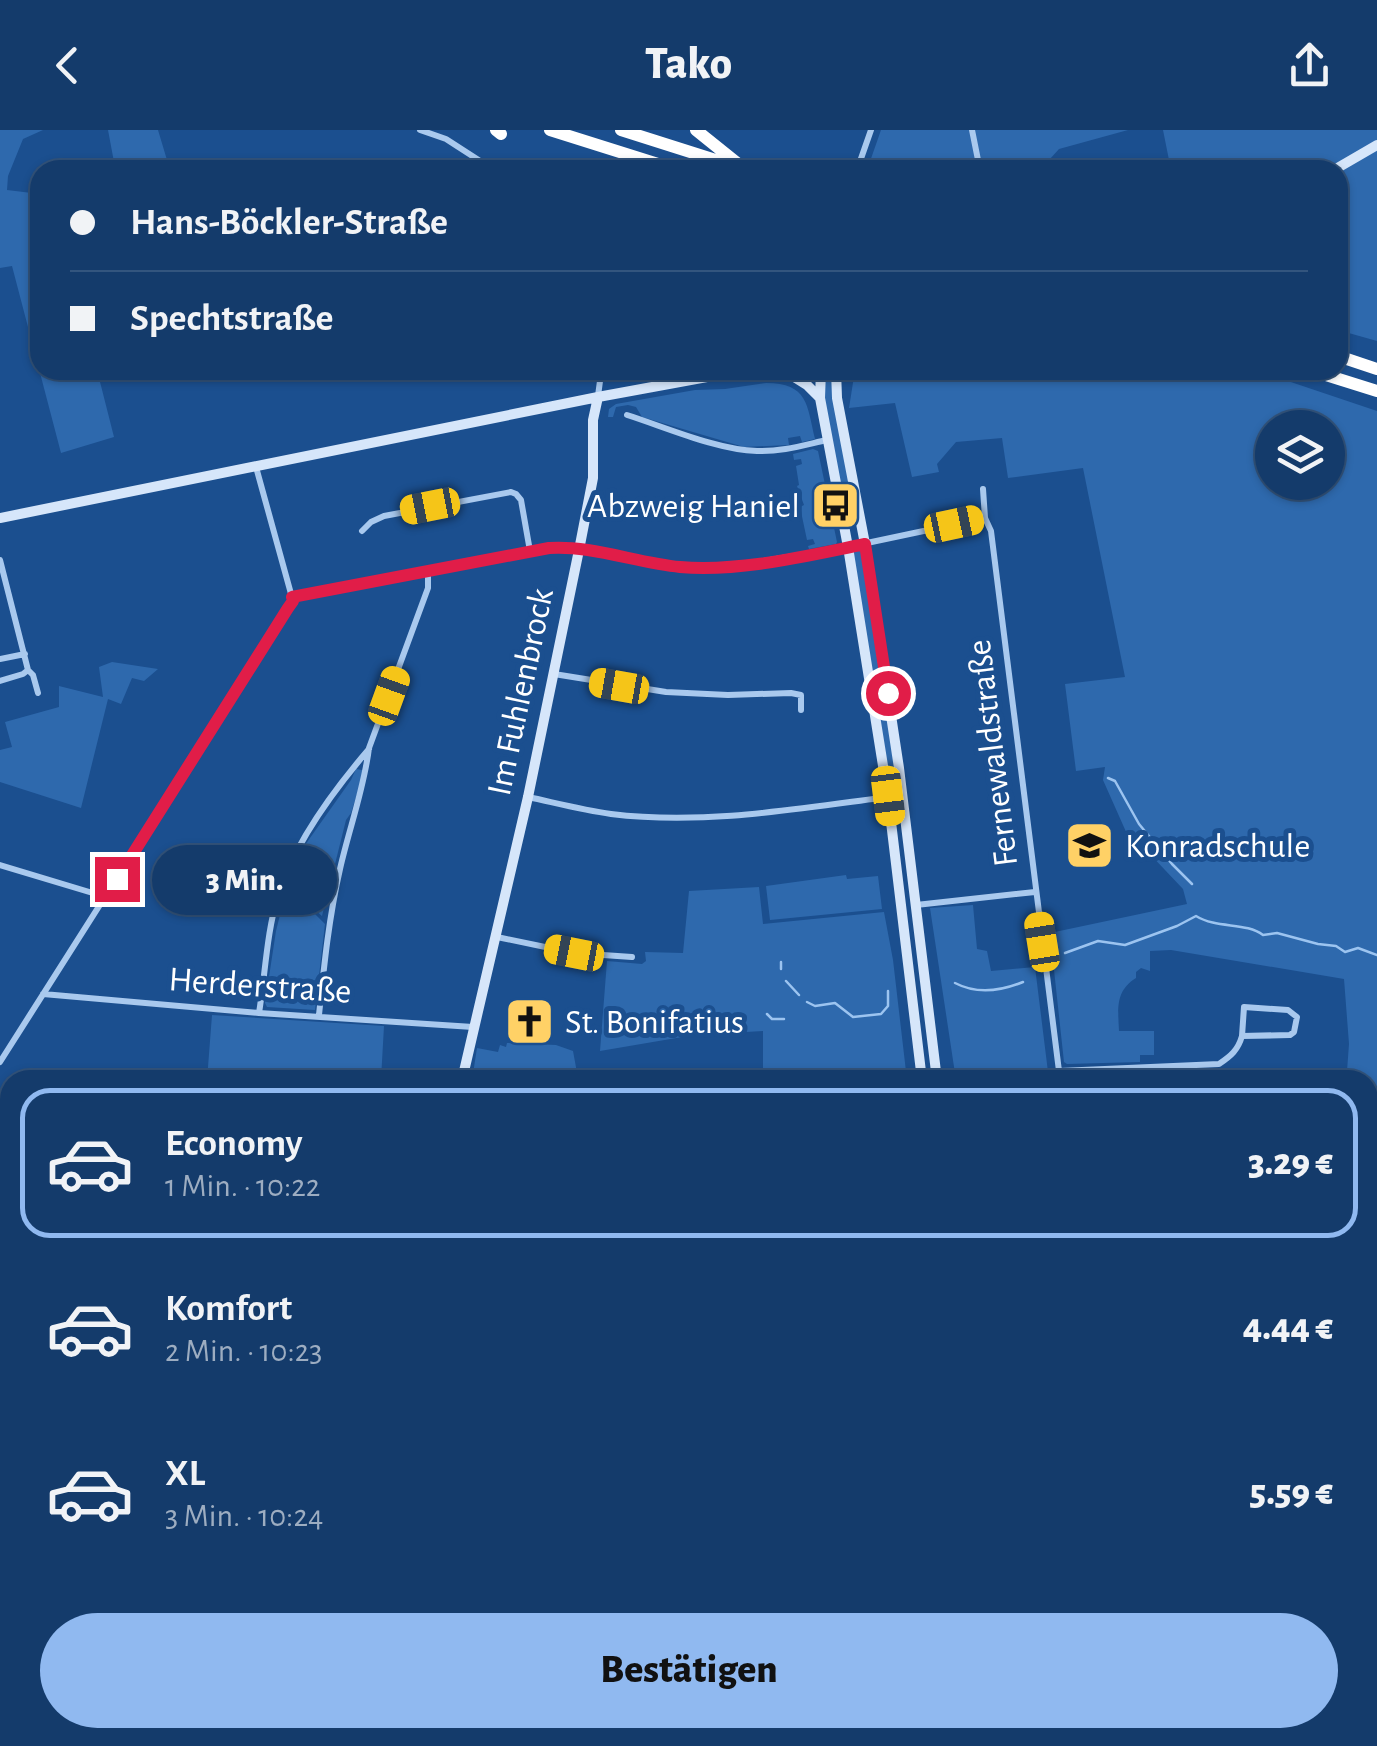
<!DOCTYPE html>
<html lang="de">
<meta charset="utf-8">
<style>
:root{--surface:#143b6b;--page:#214673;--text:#f1f3f6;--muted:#9dadc1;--line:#33557e;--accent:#90b9f0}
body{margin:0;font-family:"Alegreya Sans",sans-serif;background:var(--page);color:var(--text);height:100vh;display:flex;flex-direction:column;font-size:38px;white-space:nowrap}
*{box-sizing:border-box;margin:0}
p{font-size:32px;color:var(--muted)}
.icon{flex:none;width:55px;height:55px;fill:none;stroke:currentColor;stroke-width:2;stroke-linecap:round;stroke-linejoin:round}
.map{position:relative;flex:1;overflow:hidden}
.side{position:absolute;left:0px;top:940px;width:1378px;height:678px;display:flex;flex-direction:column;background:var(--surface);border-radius:30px 30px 0 0;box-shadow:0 2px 8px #0004,0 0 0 2px var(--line)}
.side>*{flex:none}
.banner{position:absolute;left:30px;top:30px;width:1318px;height:220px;border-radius:30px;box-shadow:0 2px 8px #0004,0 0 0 2px var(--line);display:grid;align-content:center;height:220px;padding:0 40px;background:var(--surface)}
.buttons{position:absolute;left:1255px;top:280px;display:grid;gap:20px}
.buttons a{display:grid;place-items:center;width:90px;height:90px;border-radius:50%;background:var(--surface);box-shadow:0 2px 8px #0004,0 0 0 2px var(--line);font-size:50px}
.end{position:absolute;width:45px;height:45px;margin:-22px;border:12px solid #e11d48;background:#fff;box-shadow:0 0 0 5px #fff}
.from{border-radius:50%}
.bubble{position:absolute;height:70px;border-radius:35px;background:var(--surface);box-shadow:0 2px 8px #0004,0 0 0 2px var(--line);font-size:32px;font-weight:800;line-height:70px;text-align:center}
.car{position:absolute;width:30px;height:60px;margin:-30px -15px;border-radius:12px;box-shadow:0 0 8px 2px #0007;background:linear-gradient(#f5c518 24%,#345 0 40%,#f5c518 0 76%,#345 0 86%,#f5c518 0)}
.banner b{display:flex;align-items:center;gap:35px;height:95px;font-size:38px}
.banner b+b{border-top:2px solid var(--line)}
.banner i{width:25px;height:25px;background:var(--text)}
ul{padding:18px 0 0;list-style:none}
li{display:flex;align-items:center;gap:30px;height:150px;margin:0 20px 15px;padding:0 20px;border:5px solid transparent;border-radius:30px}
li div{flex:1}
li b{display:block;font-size:38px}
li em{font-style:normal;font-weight:800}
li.current{border-color:var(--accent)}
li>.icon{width:90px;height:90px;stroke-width:1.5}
.cta{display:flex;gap:20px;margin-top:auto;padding:20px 40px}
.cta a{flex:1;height:115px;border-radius:60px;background:var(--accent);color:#111;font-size:40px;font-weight:800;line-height:115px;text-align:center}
header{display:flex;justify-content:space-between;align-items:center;height:130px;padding:0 40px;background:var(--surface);font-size:45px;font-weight:800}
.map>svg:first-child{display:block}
.green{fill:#2e69ad;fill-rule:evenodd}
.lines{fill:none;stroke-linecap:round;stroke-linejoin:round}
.stream{stroke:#9cc4f0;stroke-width:2.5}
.street{stroke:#a9c9ee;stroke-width:6}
.secondary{stroke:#d6e6fa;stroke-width:10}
.highway{stroke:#fff;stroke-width:12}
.route{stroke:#e11d48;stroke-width:12}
.labels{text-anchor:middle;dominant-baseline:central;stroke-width:10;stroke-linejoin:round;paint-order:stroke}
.poi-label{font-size:35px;fill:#fff;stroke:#1b4f8f;text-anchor:start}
.street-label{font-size:35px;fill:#fff;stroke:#1b4f8f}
</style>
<header><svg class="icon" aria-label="back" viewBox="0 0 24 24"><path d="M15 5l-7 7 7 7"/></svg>Tako<svg class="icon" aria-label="share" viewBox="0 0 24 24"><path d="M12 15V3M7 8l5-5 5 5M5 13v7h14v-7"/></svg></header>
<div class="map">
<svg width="1377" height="1616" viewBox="0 0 1377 1616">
<rect width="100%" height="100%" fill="#1b4f8f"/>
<path class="green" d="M0 0H43L23 9 8 46 7 60 40 64V240H97L114 307 61 323 12 136 0 138Z
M108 0H158L170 40H72L73 38 114 32Z
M881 0H1128L1059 19 1040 40H867Z
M1163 0H1377V211L1338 200V40H1171Z
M855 240H1255L1377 281V1063H1368V950H1356L1354 941H1347L1349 914 1344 849 1171 820 1150 821V841L1141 838 1136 842V848C1115 861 1118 879 1119 901H1154V925H1140V932L1067 934 1064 932 1050 803 1187 774 1183 759 1147 721 1127 704 1103 650 1105 637 1076 641 1065 554 1125 547 1083 338 1008 348 1002 308 956 312 937 334 939 342 912 347 895 273 849 278ZM1272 298H1328V352H1272Z
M825 247H831L859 395 848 397C840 357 820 287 825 247Z
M766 253C808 253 807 275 815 309L802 312 800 306 788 308 789 315 744 317 642 287 636 277 628 275 616 277 613 287H608L609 279 616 274 695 260 725 259Z
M813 319 818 321 837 412 836 414 809 419 808 416 815 414 813 409 807 410 800 377 804 375 797 356 799 355 796 336 802 334 801 329 794 330 793 324Z
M857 420 861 421 899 654 888 655 853 423Z
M112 532 158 539 144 551 132 548 121 574 108 569 81 678 0 652V620L12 617 5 592 59 577V556L103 567 99 537Z
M356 639 362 640 363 645 351 683 346 690 322 786 316 781 313 782 325 794 315 880 267 877 265 873 276 801 293 732 351 650Z
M846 745 847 749 878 746 882 779 770 790 766 756Z
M759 757 763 794 884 782 893 830 907 950H763V901L694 905 600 921 607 831 642 834 646 831 645 822 683 823 689 761Z
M973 775 977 819 987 821 991 841 1035 837 1049 950H956L930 778Z
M212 885 384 896 381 949 207 950Z
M507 913 556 915 573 921 578 948 560 950H472L477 918 498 922 500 915 506 917Z
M1319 941 1333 950H1129V944Z"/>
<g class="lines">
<path class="stream" d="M1108 648 1115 651 1139 694 1172 734 1192 754
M1065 823 1098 811 1125 815 1177 796 1196 786C1217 799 1246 792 1263 805L1277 803 1318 814 1336 816 1345 822 1358 818 1377 825
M781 832V839
M786 851 799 865
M955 853C976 864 1001 861 1023 852
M807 872 815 876 835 873 853 887 881 884 888 876V861
M767 884 772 889H784"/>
<path class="street" d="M420 0 446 9 494 40
M972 0 980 40
M857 40 871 0
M598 240 600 251 598 266
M627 285C665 297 717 320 757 321 781 322 804 315 827 310
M983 359 985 388 991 401 1059 941V950
M362 401 371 392 384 386 511 362 516 364 521 370 530 421
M0 430 28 540 23 544 0 551
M292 467 549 418H566L656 434 695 438 728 437 848 417 985 388
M0 529 25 524
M28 540 33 545 38 563
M554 544 666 562 728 565 791 563 801 565V580
M528 667C556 673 583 680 611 684 708 696 807 677 903 665
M0 735 106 767
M916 775 1035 762
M497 807 574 823 632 827
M43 864 259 883 473 897
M259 883C265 846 267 800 278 766 294 713 333 661 369 619
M319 885C324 836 329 787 340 739 349 699 364 659 369 618L428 458V441
M0 932 293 471 256 337
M1059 941 1219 934C1231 926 1238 920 1242 906L1290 905 1294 902 1297 887 1288 880 1244 877 1242 906
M0 1204 10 1205
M1368 1224 1377 1223
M0 1322H10
M1368 1334 1377 1329
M0 1440 10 1438
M0 1485 10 1499
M1368 1576 1377 1574
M165 1608 166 1616
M1139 1608 1140 1616
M1245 1616 1250 1613 1258 1616"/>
<path class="secondary" d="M1334 40 1377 15
M783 240 807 255 820 268
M821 240 820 268 848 417 888 667 922 950
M836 240 837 268 865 414 899 638 937 950
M0 388 598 267 745 240
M462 950 528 667 579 420 593 348V290L598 267
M1368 1455 1377 1453
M330 1616 332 1608
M534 1616 576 1608
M993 1616V1608
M1011 1616 1012 1608"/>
<path class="highway" d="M496 0 501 4
M550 0 677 40
M621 0 747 40
M696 0 737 33
M1338 226 1377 239
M1310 240 1377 261"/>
</g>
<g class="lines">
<path class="route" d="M117 749 288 478 293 471 292 467 549 418C591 415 637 433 680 437 741 442 805 426 865 414L888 563"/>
</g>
<defs>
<symbol id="bus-square" viewBox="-11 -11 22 22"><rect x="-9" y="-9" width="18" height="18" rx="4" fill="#ffd166" stroke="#1b4f8f"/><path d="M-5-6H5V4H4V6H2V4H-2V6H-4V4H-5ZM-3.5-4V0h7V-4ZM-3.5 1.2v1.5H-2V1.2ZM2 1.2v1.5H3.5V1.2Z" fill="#111"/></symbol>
<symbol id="school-square" viewBox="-11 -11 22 22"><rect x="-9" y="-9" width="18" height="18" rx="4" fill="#ffd166" stroke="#1b4f8f"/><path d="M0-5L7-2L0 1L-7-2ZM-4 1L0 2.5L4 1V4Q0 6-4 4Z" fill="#111"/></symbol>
<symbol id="church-square" viewBox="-11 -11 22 22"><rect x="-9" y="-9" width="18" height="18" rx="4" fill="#ffd166" stroke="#1b4f8f"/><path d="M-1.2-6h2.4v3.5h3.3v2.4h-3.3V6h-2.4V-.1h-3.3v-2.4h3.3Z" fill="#111"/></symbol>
</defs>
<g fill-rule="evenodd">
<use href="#bus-square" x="808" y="348" width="55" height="55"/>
<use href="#school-square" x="1062" y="688" width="55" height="55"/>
<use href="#church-square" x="502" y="864" width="55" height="55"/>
</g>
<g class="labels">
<g class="poi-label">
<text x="800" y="376" text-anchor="end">Abzweig Haniel</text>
<text x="1125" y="716">Konradschule</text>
<text x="565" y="892">St. Bonifatius</text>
</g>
<g class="street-label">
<text transform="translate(521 562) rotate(-78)">Im Fuhlenbrock</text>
<text transform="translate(993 623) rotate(-97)">Fernewaldstraße</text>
<text transform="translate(260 856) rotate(4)">Herderstraße</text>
</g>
</g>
</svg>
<div class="buttons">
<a><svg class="icon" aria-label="layers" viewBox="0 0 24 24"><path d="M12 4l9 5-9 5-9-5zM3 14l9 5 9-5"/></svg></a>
</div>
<i class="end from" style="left:888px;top:563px"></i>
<i class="end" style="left:117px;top:749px"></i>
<div class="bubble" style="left:152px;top:715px;width:185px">3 Min.</div>
<i class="car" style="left:430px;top:376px;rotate:259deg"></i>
<i class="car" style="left:954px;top:394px;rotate:78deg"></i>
<i class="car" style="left:619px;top:556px;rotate:280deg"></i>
<i class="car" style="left:389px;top:566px;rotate:20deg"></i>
<i class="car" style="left:888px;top:666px;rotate:173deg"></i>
<i class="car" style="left:1042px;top:812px;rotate:351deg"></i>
<i class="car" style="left:574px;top:823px;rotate:281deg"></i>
<div class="banner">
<b><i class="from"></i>Hans-Böckler-Straße</b>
<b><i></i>Spechtstraße</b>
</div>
<section class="side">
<ul>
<li class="current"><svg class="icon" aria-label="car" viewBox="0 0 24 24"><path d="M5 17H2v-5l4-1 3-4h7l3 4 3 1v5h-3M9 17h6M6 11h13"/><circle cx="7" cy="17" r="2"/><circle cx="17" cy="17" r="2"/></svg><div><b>Economy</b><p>1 Min. · 10:22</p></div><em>3.29 €</em></li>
<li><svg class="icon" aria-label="car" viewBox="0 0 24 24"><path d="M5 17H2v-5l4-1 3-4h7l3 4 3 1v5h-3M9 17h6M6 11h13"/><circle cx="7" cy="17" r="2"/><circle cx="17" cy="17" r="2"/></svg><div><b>Komfort</b><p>2 Min. · 10:23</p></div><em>4.44 €</em></li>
<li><svg class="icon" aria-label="car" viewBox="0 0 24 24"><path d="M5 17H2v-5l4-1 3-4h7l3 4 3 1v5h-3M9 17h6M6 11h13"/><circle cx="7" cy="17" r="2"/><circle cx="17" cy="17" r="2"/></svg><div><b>XL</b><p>3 Min. · 10:24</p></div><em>5.59 €</em></li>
</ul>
<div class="cta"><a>Bestätigen</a></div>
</section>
</div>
